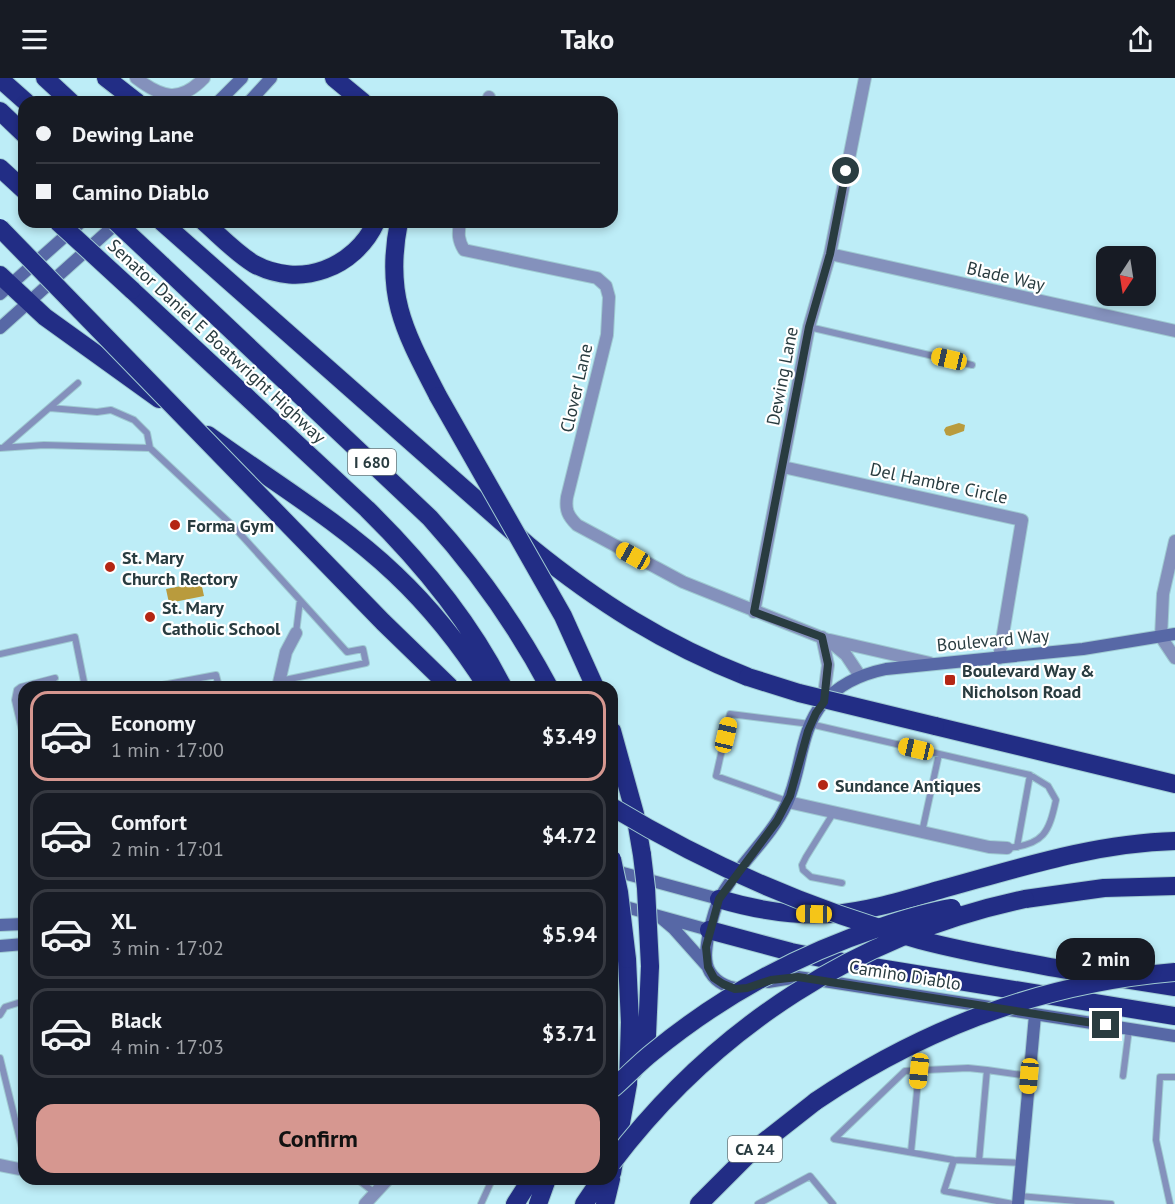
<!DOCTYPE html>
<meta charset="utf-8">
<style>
:root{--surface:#171b24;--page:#20242c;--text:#f1f3f6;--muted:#9ea1a6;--line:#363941;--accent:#d69790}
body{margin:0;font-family:"PT Sans",sans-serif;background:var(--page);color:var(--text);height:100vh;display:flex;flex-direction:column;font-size:22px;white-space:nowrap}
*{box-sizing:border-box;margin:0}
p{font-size:20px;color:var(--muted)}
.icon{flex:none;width:33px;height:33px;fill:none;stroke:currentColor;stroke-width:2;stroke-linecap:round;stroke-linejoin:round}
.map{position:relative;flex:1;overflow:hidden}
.sheet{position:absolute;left:18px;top:603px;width:600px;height:504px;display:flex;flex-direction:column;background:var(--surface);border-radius:18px;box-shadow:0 3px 9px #0003}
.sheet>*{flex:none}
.top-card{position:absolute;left:18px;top:18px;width:600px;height:132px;border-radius:18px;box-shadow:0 3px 9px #0003;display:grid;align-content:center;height:132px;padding:0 18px;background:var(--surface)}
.needle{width:39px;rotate:192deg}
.fabs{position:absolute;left:1096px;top:168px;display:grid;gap:12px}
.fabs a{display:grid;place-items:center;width:60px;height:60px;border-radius:12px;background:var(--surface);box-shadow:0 3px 9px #0003;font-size:30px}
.end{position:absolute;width:27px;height:27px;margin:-14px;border:8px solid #293c40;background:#fff;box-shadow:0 0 0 3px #fff}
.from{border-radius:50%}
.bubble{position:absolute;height:42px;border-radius:18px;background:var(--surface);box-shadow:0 3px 9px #0003;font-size:20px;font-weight:700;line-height:42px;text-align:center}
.car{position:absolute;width:18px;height:36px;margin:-18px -9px;border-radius:8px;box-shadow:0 0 4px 2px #0007;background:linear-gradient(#f5c518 24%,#345 0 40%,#f5c518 0 76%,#345 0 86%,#f5c518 0)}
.top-card b{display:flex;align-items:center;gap:21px;height:57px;font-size:22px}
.top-card b+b{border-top:2px solid var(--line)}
.top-card i{width:15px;height:15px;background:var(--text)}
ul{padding:10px 0 0;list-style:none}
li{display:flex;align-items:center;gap:18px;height:90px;margin:0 12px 9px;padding:0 6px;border:3px solid var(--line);border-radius:18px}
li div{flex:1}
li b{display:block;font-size:22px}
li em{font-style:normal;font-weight:700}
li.selected{border-color:var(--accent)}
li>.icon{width:54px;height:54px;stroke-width:1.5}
.cta{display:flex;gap:12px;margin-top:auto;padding:12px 18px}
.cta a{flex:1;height:69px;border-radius:18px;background:var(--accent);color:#111;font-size:24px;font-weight:700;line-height:69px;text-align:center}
header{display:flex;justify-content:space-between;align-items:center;height:78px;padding:0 18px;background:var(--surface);font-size:27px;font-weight:700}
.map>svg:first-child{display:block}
.water{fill:#b99b3d}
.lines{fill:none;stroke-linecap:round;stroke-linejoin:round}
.lane-casing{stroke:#9fcad2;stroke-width:8}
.street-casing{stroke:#9fcad2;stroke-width:14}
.secondary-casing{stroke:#9fcad2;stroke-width:14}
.highway-casing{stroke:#9fcad2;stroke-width:20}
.lane{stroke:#8491bc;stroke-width:6}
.street{stroke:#8491bc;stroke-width:12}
.secondary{stroke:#5768a6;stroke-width:12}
.highway{stroke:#222d85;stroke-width:18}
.highway-bridge-casing{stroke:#9fcad2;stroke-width:20;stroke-linecap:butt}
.highway-bridge{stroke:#222d85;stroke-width:18}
.route{stroke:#293c40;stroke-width:8}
.poi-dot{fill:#b42614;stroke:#fff;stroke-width:2}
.labels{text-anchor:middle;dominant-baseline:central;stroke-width:4.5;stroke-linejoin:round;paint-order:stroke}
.shield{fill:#fff;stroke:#697679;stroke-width:1.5}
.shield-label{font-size:16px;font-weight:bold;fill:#293c40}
.street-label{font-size:18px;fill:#293c40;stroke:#fff}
.poi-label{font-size:18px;font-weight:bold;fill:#293c40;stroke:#fff;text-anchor:start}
</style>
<header><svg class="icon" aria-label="menu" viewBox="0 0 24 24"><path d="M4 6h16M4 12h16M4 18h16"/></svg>Tako<svg class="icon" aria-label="share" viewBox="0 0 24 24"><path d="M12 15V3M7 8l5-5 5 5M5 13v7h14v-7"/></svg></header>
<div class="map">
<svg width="1175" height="1126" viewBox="0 0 1175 1126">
<rect width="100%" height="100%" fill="#bdedf7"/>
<path class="water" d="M959 345 965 347 964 353 950 358 946 357 944 352 946 349Z
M201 504 204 518 169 525 166 511Z"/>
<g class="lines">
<defs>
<path id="lane" d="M809 249 972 287
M4 369 78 305
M0 370 44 367 150 370 147 355 134 342 111 332 97 334 50 330
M150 370 233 448 300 522
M0 576 75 559 85 609
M280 603 366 585 363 571 347 574 300 522 296 555
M152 609 216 597 219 609
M24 661 15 622 17 612 21 609 55 600
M787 723 716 698 730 636 810 646 1030 697 1048 708 1056 722C1049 754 1044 767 1007 770
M834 734 806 779 802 787 803 792 811 799 842 805
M922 754 939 676
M1017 769 1030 697
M23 866 22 879 24 895
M0 937 5 929 24 923
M0 980 24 1078
M987 992 968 990 905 993 834 1061 954 1082 1022 1085
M1123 998 1129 951
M911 1074 919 993
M954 1082 944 1113 1013 1126
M979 1083 987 992 1029 998
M357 1101 375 1115
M1019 1118 1111 1126
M481 1126 491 1104 490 1101
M758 1126 810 1098 833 1126
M1170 1126 1156 1062 1160 999H1175"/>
<path id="street" d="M136 0C162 20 180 25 204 0
M488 24 489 19
M460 144C458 156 458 162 464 172L597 200 606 208 609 219 607 257 567 419C565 432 568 438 577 447L683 504 828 562 846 577 860 598
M830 176 1175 253
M783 389 1022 442 999 580
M1175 463 1163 516 1161 559 1175 580
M754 534 809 249 830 176 865 0
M822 559 828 587 823 624
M830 562 930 585
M278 609 286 574 296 555
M788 724 989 769 1007 770
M0 1087 24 1092
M365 1126 388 1101"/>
<path id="secondary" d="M218 24 242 0
M249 24 271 0
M0 216 81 144
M0 250 118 144
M612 792 719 821
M615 826 709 852
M661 840 674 851 707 888
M0 847 24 846
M0 868 24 866
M768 904 798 899 1175 958
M746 911C731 911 718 907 710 894 704 884 706 871 708 859 711 846 714 831 720 820 738 786 770 761 786 727 802 694 799 653 823 625 839 606 862 596 886 591L1083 571 1175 556
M1018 1126 1035 937"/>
<path id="highway" d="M45 0 71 24
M106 0 137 24
M334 0 363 24
M0 1 26 24
M0 33 24 56
M0 90 24 112
M162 144 529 468C599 525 664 566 748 599
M204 144C220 158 236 175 254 186 300 211 355 190 376 144
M399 144C384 218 405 254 438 318
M162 187 430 440C477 492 516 547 549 609
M0 197 45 239 159 321
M132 212 367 431C421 484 469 542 503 609
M208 357C270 402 339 443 395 496 430 529 461 568 487 609
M935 648 1175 706
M612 653 635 736 642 777
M719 821C756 832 793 838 832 836 869 833 904 822 939 812 1016 791 1094 765 1175 763
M1025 821 1104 810 1175 808
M709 852 791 874 836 883 1175 938
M1067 892 1175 909
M633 993 647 957 650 888
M612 1095 628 1006 630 944 627 881
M515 1126 531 1101
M538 1126 547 1101
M584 1126 601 1101
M605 1126 611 1101
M699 1126 751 1074 816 1023"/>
</defs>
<use href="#lane" class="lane-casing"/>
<use href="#street" class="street-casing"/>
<use href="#secondary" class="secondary-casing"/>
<use href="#highway" class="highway-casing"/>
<use href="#lane" class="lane"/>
<use href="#street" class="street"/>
<use href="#secondary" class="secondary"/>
<use href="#highway" class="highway"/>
<defs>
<path id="highway-bridge" d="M58 144 132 212
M116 144 162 187
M0 150 383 544 450 609
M438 318 563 538 595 609
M748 599 799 615 935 648
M612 729C708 787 811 832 920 862 969 875 1018 883 1067 892
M642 777 646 810 650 888
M612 781 619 814 627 881
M612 1011C626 999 639 985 653 974 720 919 799 876 881 849 905 841 928 834 952 830
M816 1023C924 950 1045 905 1175 894
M612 1085C715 949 859 856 1025 821"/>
</defs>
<use href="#highway-bridge" class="highway-bridge-casing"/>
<use href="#highway-bridge" class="highway-bridge"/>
</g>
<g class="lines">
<path class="route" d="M846 93 830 176 809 249 754 534 822 559 828 586 824 624 816 635 808 653 790 718 777 743 719 821 706 869 708 889 714 900 723 906 735 911 747 910 771 902 798 899 1106 947"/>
</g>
<g class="poi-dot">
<circle cx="175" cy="447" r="6"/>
<circle cx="110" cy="489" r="6"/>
<circle cx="150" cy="539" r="6"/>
<rect x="944" y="596" width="12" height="12" rx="3"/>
<circle cx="823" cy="707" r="6"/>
</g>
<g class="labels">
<g class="shield">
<rect x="348" y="371" width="48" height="26" rx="4.5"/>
<rect x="728" y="1058" width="54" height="26" rx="4.5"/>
</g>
<g class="shield-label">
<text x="372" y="384">I 680</text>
<text x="755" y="1071">CA 24</text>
</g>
<g class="street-label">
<text transform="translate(1006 198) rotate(13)">Blade Way</text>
<text transform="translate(217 263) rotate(43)">Senator Daniel E Boatwright Highway</text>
<text transform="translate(782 298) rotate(-79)">Dewing Lane</text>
<text transform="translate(576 310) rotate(-77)">Clover Lane</text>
<text transform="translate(939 405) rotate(12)">Del Hambre Circle</text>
<text transform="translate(993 562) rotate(-5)">Boulevard Way</text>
<text transform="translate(905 897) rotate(9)">Camino Diablo</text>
</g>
<g class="poi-label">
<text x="187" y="447">Forma Gym</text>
<text x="122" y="479">St. Mary<tspan x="122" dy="21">Church Rectory</tspan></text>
<text x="162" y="529">St. Mary<tspan x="162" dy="21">Catholic School</tspan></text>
<text x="962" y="592">Boulevard Way &amp;<tspan x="962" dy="21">Nicholson Road</tspan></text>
<text x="835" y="707">Sundance Antiques</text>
</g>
</g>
</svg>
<div class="fabs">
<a><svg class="needle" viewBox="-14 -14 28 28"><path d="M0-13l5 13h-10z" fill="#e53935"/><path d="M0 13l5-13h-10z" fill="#9ea1a6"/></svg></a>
</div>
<i class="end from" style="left:846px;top:93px"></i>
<i class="end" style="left:1106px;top:947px"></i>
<div class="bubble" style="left:1056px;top:860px;width:99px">2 min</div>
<i class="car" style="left:949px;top:281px;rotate:283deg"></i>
<i class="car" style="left:633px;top:478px;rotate:299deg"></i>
<i class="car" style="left:726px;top:657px;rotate:13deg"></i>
<i class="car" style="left:916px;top:671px;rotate:283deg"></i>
<i class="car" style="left:814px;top:836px;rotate:271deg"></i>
<i class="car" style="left:919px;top:993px;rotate:186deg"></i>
<i class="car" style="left:1029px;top:998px;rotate:185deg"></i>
<div class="top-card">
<b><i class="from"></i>Dewing Lane</b>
<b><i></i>Camino Diablo</b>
</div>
<section class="sheet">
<ul>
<li class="selected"><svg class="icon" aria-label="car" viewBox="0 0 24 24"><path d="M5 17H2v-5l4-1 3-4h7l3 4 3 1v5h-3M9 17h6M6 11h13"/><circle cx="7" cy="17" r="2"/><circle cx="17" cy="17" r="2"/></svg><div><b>Economy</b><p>1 min · 17:00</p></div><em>$3.49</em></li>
<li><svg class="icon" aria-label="car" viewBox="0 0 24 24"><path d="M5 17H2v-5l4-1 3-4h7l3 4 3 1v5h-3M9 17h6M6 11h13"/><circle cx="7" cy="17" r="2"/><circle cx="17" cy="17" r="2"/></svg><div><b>Comfort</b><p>2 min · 17:01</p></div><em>$4.72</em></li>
<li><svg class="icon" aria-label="car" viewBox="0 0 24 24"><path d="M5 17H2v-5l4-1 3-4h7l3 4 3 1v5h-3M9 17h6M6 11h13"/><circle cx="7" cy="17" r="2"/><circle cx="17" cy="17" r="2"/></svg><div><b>XL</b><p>3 min · 17:02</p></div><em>$5.94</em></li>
<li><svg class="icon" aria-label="car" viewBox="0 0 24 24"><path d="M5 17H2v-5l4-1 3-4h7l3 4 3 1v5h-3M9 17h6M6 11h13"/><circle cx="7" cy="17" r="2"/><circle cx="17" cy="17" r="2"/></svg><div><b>Black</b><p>4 min · 17:03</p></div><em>$3.71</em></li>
</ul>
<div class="cta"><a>Confirm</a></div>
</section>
</div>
